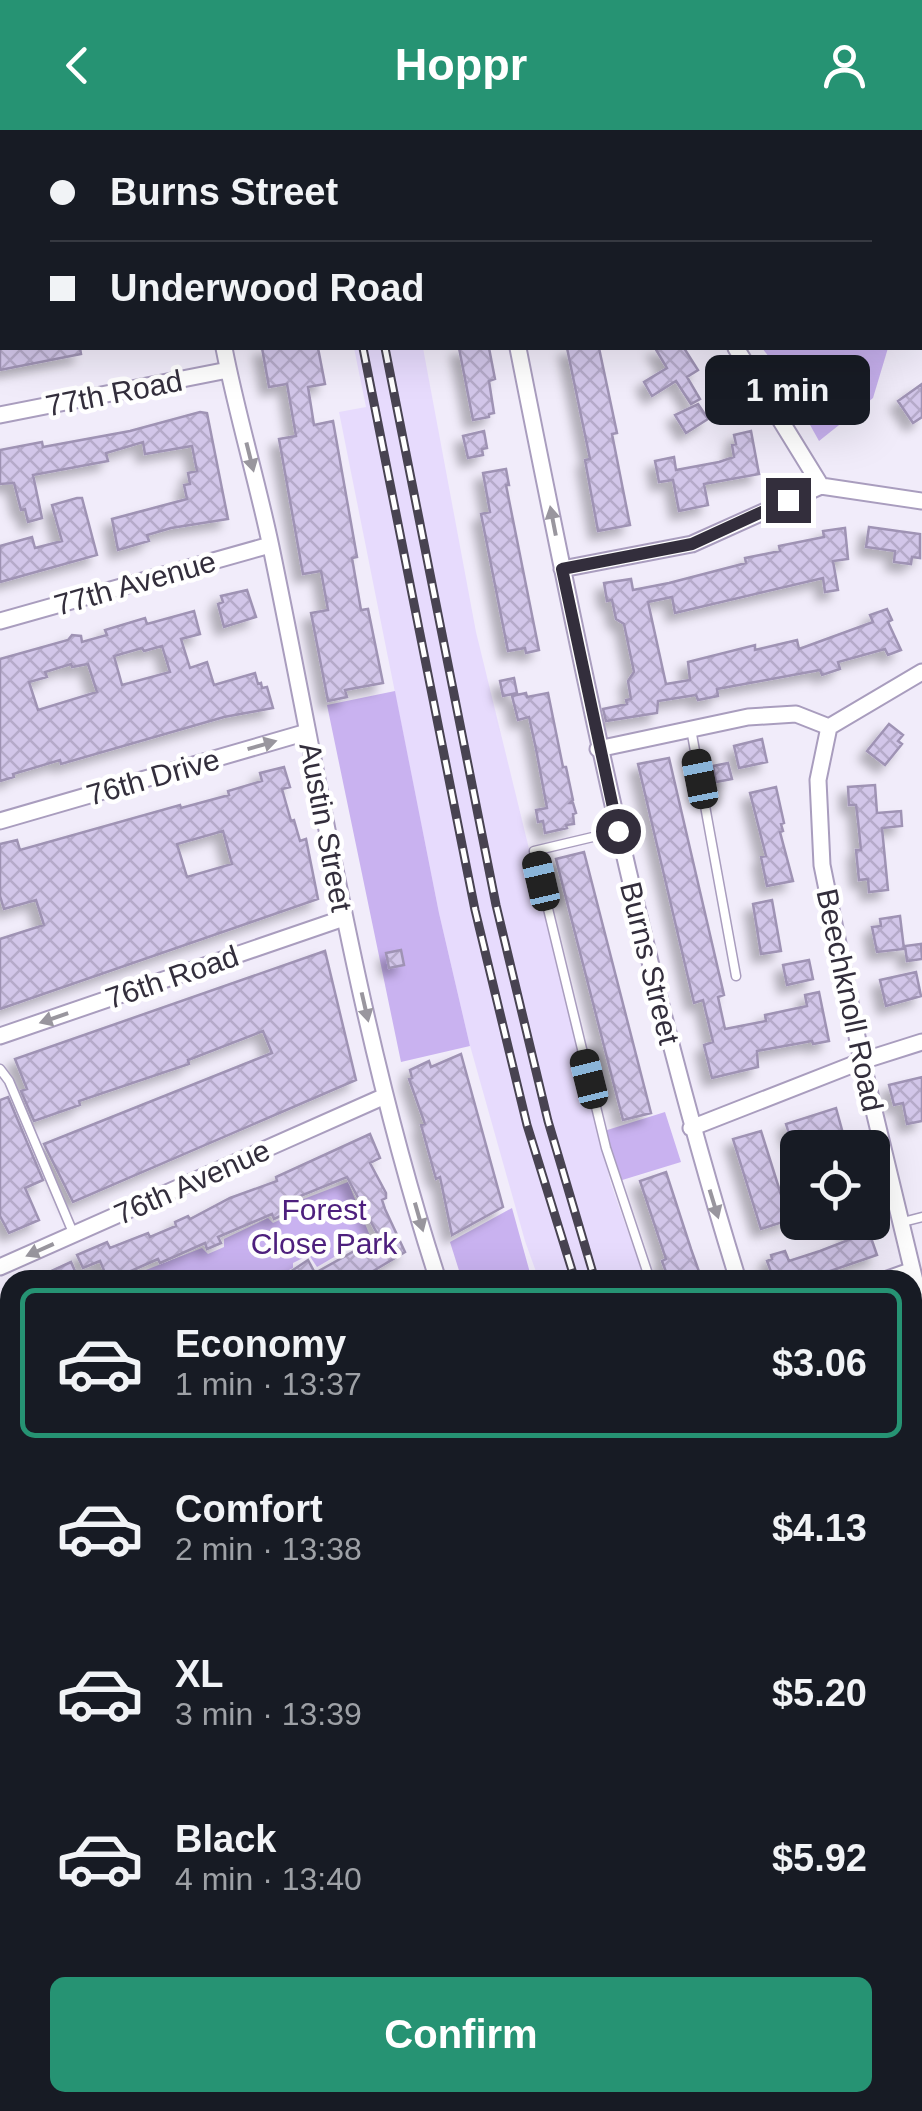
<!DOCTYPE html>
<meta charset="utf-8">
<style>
:root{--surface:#171b24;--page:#20242c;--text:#f1f3f6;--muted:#9ea1a6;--line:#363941;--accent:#269373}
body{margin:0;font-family:Arial,sans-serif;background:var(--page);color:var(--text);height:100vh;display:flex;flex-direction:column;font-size:38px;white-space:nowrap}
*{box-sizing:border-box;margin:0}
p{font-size:32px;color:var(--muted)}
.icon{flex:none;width:55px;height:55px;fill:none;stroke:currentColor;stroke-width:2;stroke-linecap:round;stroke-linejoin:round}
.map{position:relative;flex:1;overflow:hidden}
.side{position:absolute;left:0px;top:1140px;width:922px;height:842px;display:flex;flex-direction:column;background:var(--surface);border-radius:30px 30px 0 0;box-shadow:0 10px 40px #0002}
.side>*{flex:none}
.top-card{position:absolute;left:0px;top:0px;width:922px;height:220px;box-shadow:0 10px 40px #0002;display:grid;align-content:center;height:220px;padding:0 50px;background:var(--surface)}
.controls{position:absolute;left:780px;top:1000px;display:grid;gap:20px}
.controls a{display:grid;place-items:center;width:110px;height:110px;border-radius:15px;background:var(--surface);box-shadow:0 10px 40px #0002;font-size:50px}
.end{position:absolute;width:45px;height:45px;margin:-22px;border:12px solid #332e3c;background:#fff;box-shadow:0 0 0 5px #fff}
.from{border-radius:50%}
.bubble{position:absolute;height:70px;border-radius:15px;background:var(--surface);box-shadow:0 10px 40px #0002;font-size:32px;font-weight:700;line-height:70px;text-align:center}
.car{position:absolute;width:30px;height:60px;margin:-30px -15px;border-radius:12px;box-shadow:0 0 8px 2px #0007;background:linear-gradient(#222 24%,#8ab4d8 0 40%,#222 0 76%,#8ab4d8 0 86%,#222 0)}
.top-card b{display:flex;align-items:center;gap:35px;height:95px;font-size:38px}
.top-card b+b{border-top:2px solid var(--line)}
.top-card i{width:25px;height:25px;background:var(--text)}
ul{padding:18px 0 0;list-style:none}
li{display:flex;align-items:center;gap:30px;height:150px;margin:0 20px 15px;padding:0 30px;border:5px solid transparent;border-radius:15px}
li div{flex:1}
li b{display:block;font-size:38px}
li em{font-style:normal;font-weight:700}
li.on{border-color:var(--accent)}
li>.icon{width:90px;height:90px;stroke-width:1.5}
.button{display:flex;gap:20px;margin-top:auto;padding:20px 50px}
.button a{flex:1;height:115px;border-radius:15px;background:var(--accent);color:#fff;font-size:40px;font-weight:700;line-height:115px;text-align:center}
header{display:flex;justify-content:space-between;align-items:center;height:130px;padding:0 50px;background:var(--accent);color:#fff;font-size:45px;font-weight:700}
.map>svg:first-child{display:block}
.built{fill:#e7dbfd}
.park{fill:#c9b2f0}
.building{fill:url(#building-cross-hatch);stroke:#9f93b4;stroke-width:2.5;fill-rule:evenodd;filter:url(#shadow)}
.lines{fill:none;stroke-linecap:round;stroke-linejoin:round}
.service-casing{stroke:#a99dbe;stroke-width:11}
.minor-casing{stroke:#a99dbe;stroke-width:19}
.tertiary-casing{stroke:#a99dbe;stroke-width:21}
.primary-casing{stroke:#7857a6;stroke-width:26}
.service{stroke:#fff;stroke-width:8}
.minor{stroke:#fff;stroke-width:15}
.tertiary{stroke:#fff;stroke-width:18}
.primary{stroke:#c4a7ec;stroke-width:22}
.rail-casing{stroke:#484351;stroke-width:9}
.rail{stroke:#fff;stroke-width:5;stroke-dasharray:15;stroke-linecap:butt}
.oneway{fill:#99969e}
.route{stroke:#332e3c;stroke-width:12}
.labels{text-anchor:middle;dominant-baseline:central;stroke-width:9;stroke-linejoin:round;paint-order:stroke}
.street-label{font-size:30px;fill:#332e3c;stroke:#fff}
.park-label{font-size:30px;fill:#4e207e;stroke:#fff}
</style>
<header><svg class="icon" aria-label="back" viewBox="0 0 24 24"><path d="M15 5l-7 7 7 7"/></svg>Hoppr<svg class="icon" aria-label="person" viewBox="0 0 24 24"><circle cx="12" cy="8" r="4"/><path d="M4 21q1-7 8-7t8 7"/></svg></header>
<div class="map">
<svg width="922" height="1981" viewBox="0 0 922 1981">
<defs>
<pattern id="building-cross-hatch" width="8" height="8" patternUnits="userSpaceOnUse" patternTransform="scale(2.5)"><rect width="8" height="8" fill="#d2c6e9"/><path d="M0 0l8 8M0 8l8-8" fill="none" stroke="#b5aac9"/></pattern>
<filter id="shadow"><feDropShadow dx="-8" dy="8" stdDeviation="5" flood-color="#0004"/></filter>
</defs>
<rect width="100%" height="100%" fill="#f1ecfa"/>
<path class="built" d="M354 218H423L476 502 611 1054 645 1150H539L525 1111 469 912 439 783 339 282 366 277Z"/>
<path class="park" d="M762 218H888L873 268 819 311 780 241Z
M395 561 439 783 470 916 401 932 327 575Z
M665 982 681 1032 619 1051 604 1001Z
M348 1052 370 1106 317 1137 309 1125 293 1133V1138L269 1150H129L128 1147 202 1118 208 1124 224 1117V1109L268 1088 273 1093 292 1084 288 1075Z
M512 1078 532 1150H462L450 1112Z
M912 1172 922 1202V1374L912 1379Z"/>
<path class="building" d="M0 218H80L81 224 0 240Z
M262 218H318L325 254 308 257 314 295 333 291 357 427 352 428 361 480 368 479 383 553 345 560 347 567 328 571 311 483 328 480 321 441 303 444 279 309 296 306 287 254 269 257Z
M459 218H489L495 249 489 251 494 283 489 284V287L473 290Z
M567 218H599L617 303 612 304 630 395 598 401 585 330 590 329Z
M655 218H684L698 240 687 247 700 269 691 274 676 251 652 266 644 252 667 238Z
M922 254V287L913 293 898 271Z
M698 274 708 289 686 303 675 285Z
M200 282 207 283 228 389 171 398 147 405 149 411 118 420 112 389 187 369 184 355 190 354 188 343 197 341 192 316 145 324 143 312 106 323 108 331 33 345 42 388 28 392 25 379 21 380 14 353 0 354V320L42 312 43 317 130 301Z
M484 301 487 318 482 319 483 325 468 328 463 306Z
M751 301 759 344 704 354 708 375 679 381 673 350 659 352 655 331 674 327 676 340 719 332 734 327 732 315 736 314 734 305Z
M506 339 509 355H506L539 520 526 523 525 518 508 521 481 384 490 382 483 343Z
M77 368H82L97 425 0 452V416L32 407 35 418 62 411 52 375Z
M869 397 920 404V428L912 427 911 434 894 432 895 421 866 417Z
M845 398 848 429 833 431 838 460 825 462 823 448 675 483 672 467 648 472 666 554 690 550 688 532 755 515V520L797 510 799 519 873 492 870 485 887 479 892 490 888 492 901 520 888 525 885 519 838 532 840 539 822 545 820 540 717 559 718 566 698 570 696 565 658 571 657 583 606 591 603 579 627 574 626 570 631 569 628 551 634 542 624 494 616 489 612 470 607 471 604 453 631 449 633 460 669 453 746 433 745 428 780 421 779 416 824 407 823 401Z
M247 460 256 487 224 497 218 474 223 472 221 466Z
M194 481 200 504 181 509 190 538 207 532 214 555 255 543 258 554 261 553 262 558 267 557 273 578 224 587 61 634 60 630 13 644 14 647 0 651V529L68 510 72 505 81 506 82 512 107 505 105 500 145 488 147 494ZM162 516 170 542 122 555 114 526 142 518 144 521ZM71 534 72 537 88 534 97 562 38 580 29 552 47 547 45 542Z
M514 548 517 563 503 566 500 551Z
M526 563 527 567 548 563 563 637H566L573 670 570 673H573L576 683 573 684 574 694 566 695 567 698 545 703 543 691 538 692 536 680 547 678 536 619 529 587 518 590 512 566Z
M889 594 903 605 898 611 902 614 885 635 867 621Z
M762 609 767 632 739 638 734 616Z
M669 628 724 865 718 867 725 899 766 891 765 885 807 876 805 865 819 862 829 911 813 914 812 911 757 921 758 937 712 948 704 915 713 912 703 870 694 873 638 634Z
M728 633 732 649 716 652 713 636Z
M284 637 290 657 282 659 291 691 294 690 300 711 306 709 318 769 0 879V809L44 795 36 770 4 779 0 766V714L17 710 20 720 180 675 181 678 229 665 228 661 262 651 260 643ZM223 701 232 734 187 747 177 714Z
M875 655 877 683 901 681 902 696 882 698 888 760 869 762 868 749 859 750 856 720H861L858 691 856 675H849L848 657Z
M776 657 784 693 781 694 783 701 780 702 793 751 767 756 761 727 766 726 750 663Z
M584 722 651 983 623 990 556 729Z
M772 770 781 821 761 824 753 774Z
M900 786 904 819 877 822 872 797 881 796 880 789Z
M921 814 922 829 907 831 905 816Z
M401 820 404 835 389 838 386 823Z
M325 821 356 950 73 1072 44 1014 272 923 263 901 188 930 189 934 79 971 80 975 34 991 21 961 27 959 15 929Z
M809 830 813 849 787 855 783 835Z
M916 842 921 866 886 876 880 850Z
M461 924 503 1077 452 1105 440 1047 436 1049 421 995 425 994 409 949 412 948 410 940 429 931 431 937Z
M922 947V991L907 994 903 973 894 975 889 955Z
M8 967 43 1050 25 1058 39 1090 9 1103 0 1086V970Z
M836 978 847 1018H817L814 1003 791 1010 786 994Z
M761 1001 789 1090 761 1099 733 1009Z
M370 1004 380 1028 370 1033 386 1063V1068L382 1070 385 1079 405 1122 358 1150H278L308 1130 315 1143 379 1107 347 1047 283 1073 287 1083 274 1089 272 1084 218 1107 221 1113 207 1119 205 1113 160 1133 158 1129 122 1145 124 1150H108L100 1131 83 1138 77 1125 107 1112 110 1118 148 1103 150 1107 176 1096 175 1092 188 1086 190 1089 230 1068 277 1051 276 1047Z
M666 1042 691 1119 702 1150H669L662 1131 666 1129 640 1051Z
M859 1095 861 1098 867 1096 877 1125 804 1150H774L767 1131 772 1129 771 1125 785 1121 789 1131 820 1121 851 1109 847 1099Z
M71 1132 79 1150H32Z"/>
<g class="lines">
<defs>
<path id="service" d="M691 599 736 846
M618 701 534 721 606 1018 650 1150
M0 939 9 951 74 1105
M899 1093 922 1087
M912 1484 922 1467
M582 1972 588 1981
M694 1972 700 1981
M607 1981 619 1972"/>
<path id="minor" d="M157 0 158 2
M177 0 178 2
M194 0V2
M476 0V2
M631 0 632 2
M823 0 824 2
M576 2 589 0
M893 2 898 0
M0 91H2
M920 138 922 140
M224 218C237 285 257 350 271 417 322 662 360 911 438 1150
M518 218C580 531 643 844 738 1150
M736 218 821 356
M0 285 228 240
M562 439 692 414 821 356 922 371
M0 491 270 415
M829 597 818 650 822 735 862 931 922 1180
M598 619 748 587 796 584 829 597 922 542
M0 691 307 602
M0 906 344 788
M691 998 862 931 922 912
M0 1137 385 966
M885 1150 910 1141
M912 1387 922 1381
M0 1597 10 1598
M912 1617 922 1610
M912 1759 922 1778
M0 1765 10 1693
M0 1789 10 1790
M784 1972 789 1981"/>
<path id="tertiary" d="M0 1201 10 1223
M0 1423 10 1442
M320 1972 325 1981
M439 1972 444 1981"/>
<path id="primary" d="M0 1273 10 1293
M0 1355 10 1374
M362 1972 367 1981
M397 1972 402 1981"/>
</defs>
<use href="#service" class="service-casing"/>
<use href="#minor" class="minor-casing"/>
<use href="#tertiary" class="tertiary-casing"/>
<use href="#primary" class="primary-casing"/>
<use href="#service" class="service"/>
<use href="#minor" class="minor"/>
<use href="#tertiary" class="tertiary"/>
<use href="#primary" class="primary"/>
<defs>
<path id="rail" d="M363 218 475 780 527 995 575 1150
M385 218 496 775 548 991 595 1150
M912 1875 922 1892
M912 1936 922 1953"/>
</defs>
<use href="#rail" class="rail-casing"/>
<use href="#rail" class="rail"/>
</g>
<defs><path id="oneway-solid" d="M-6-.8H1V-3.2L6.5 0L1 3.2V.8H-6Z" transform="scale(2.5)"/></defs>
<g class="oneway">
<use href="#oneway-solid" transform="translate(250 327) rotate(76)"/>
<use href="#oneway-solid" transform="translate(553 391) rotate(-101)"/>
<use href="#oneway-solid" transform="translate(262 615) rotate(-16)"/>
<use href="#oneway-solid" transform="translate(365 877) rotate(77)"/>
<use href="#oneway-solid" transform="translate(54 888) rotate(161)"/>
<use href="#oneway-solid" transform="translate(714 1074) rotate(73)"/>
<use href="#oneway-solid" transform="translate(419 1087) rotate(74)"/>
<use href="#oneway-solid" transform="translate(40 1120) rotate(156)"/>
</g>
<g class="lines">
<path class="route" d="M618 701 562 439 692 414 788 370"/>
</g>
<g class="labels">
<g class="street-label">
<text transform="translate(114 263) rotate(-11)">77th Road</text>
<text transform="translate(135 453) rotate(-16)">77th Avenue</text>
<text transform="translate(153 647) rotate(-16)">76th Drive</text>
<text transform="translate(326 697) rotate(79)">Austin Street</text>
<text transform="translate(650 833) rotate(76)">Burns Street</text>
<text transform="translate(172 847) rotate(-19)">76th Road</text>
<text transform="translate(850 870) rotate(78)">Beechknoll Road</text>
<text transform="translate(192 1052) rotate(-24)">76th Avenue</text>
</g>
<g class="park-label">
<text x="324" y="1079">Forest<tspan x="324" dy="34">Close Park</tspan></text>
</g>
</g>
</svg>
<div class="controls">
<a><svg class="icon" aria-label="locate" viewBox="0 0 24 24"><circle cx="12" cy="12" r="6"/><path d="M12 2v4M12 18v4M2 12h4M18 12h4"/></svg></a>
</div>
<i class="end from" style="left:618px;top:701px"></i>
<i class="end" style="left:788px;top:370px"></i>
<div class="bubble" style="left:705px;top:225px;width:165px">1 min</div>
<i class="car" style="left:700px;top:649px;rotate:349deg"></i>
<i class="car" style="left:541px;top:751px;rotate:347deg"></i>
<i class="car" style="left:589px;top:949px;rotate:346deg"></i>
<div class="top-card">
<b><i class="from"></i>Burns Street</b>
<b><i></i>Underwood Road</b>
</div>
<section class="side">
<ul>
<li class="on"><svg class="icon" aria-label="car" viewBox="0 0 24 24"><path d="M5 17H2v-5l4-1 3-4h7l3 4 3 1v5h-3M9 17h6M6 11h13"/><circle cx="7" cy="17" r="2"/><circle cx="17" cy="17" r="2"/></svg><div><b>Economy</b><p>1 min · 13:37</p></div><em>$3.06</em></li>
<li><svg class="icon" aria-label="car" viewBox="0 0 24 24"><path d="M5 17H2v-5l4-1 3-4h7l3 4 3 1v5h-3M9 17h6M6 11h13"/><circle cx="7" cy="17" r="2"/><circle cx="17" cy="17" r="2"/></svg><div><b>Comfort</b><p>2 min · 13:38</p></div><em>$4.13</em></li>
<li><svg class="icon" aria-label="car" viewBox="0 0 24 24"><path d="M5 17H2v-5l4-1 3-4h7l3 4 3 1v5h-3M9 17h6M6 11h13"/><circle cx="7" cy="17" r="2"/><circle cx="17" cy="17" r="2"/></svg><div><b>XL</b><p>3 min · 13:39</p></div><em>$5.20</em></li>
<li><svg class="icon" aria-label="car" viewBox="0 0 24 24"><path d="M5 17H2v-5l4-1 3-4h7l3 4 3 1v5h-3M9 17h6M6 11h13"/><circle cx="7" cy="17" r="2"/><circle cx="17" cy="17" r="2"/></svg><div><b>Black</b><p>4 min · 13:40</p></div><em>$5.92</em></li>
</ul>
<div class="button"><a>Confirm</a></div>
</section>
</div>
